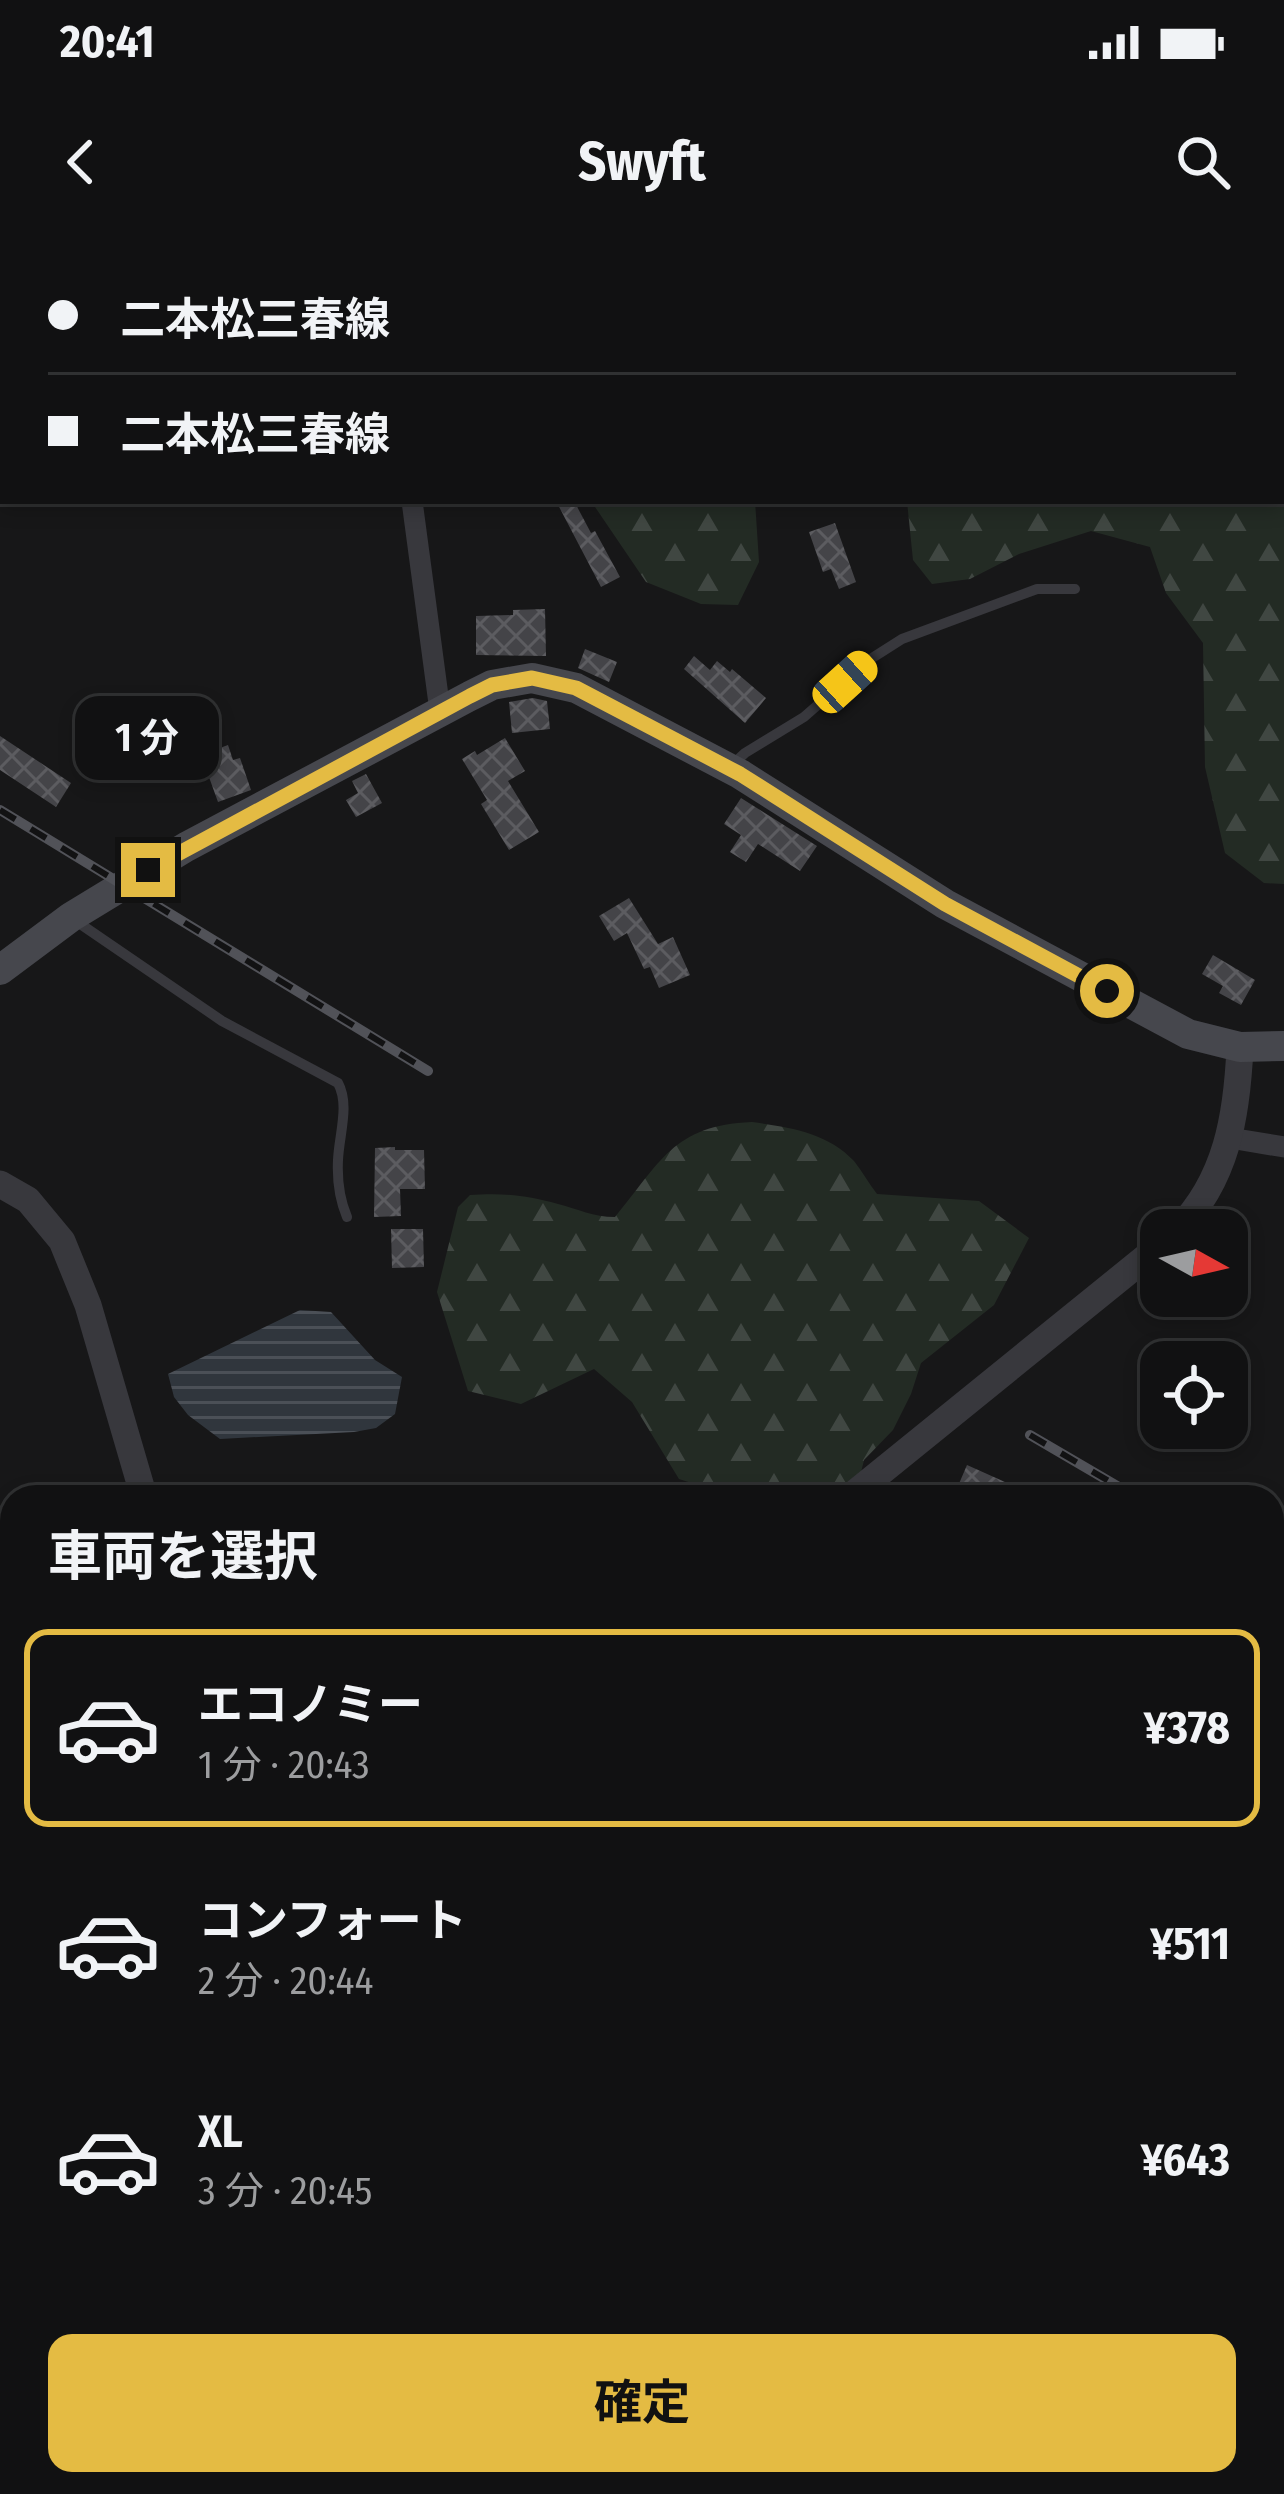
<!DOCTYPE html>
<html lang="ja">
<meta charset="utf-8">
<style>
:root{--surface:#111112;--page:#1a1a1b;--text:#f1f3f6;--muted:#9c9d9f;--line:#303132;--accent:#e4bb43}
body{margin:0;font-family:"Fira Sans Condensed","Noto Sans JP",sans-serif;background:var(--page);color:var(--text);height:100vh;display:flex;flex-direction:column;font-size:45px;white-space:nowrap}
*{box-sizing:border-box;margin:0}
p{font-size:39px;color:var(--muted)}
.icon{flex:none;width:66px;height:66px;fill:none;stroke:currentColor;stroke-width:2;stroke-linecap:round;stroke-linejoin:round}
.map{position:relative;flex:1;overflow:hidden}
.details{position:absolute;left:0px;top:1245px;width:1284px;height:1011px;display:flex;flex-direction:column;background:var(--surface);border-radius:36px 36px 0 0;box-shadow:0 6px 18px #0003,0 0 0 3px var(--line)}
.details>*{flex:none}
.banner{position:absolute;left:0px;top:0px;width:1284px;height:264px;box-shadow:0 6px 18px #0003,0 0 0 3px var(--line);display:grid;align-content:center;height:264px;padding:0 48px;background:var(--surface)}
.needle{width:78px;rotate:98deg}
.controls{position:absolute;left:1140px;top:969px;display:grid;gap:24px}
.controls a{display:grid;place-items:center;width:108px;height:108px;border-radius:24px;background:var(--surface);box-shadow:0 6px 18px #0003,0 0 0 3px var(--line);font-size:60px}
.end{position:absolute;width:54px;height:54px;margin:-27px;border:15px solid #e4bb43;background:#111;box-shadow:0 0 0 6px #111}
.from{border-radius:50%}
.bubble{position:absolute;height:84px;border-radius:24px;background:var(--surface);box-shadow:0 6px 18px #0003,0 0 0 3px var(--line);font-size:39px;font-weight:700;line-height:84px;text-align:center}
.car{position:absolute;width:36px;height:72px;margin:-36px -18px;border-radius:15px;box-shadow:0 0 9px 3px #0007;background:linear-gradient(#f5c518 24%,#345 0 40%,#f5c518 0 76%,#345 0 86%,#f5c518 0)}
.banner b{display:flex;align-items:center;gap:42px;height:114px;font-size:45px}
.banner b+b{border-top:3px solid var(--line)}
.banner i{width:30px;height:30px;background:var(--text)}
ul{padding:0;list-style:none}
li{display:flex;align-items:center;gap:36px;height:198px;margin:0 24px 18px;padding:0 24px;border:6px solid transparent;border-radius:24px}
li div{flex:1}
li b{display:block;font-size:45px}
li em{font-style:normal;font-weight:700}
li.current{border-color:var(--accent)}
li>.icon{width:108px;height:108px;stroke-width:1.5}
h2{padding:0 48px;font-size:54px;line-height:144px}
.cta{display:flex;gap:24px;margin-top:auto;padding:24px 48px}
.cta a{flex:1;height:138px;border-radius:24px;background:var(--accent);color:#111;font-size:48px;font-weight:700;line-height:138px;text-align:center}
.status{display:flex;justify-content:space-between;align-items:center;height:84px;padding:0 60px;background:var(--surface);direction:ltr}
.status svg{height:33px;fill:currentColor}
header{display:flex;justify-content:space-between;align-items:center;height:156px;padding:0 48px;background:var(--surface);font-size:54px;font-weight:700}
.map>svg:first-child{display:block}
.forest{fill:url(#forest-firs)}
.water{fill:url(#water-rules)}
.building{fill:url(#building-cross-hatch)}
.lines{fill:none;stroke-linecap:round;stroke-linejoin:round}
.path{stroke:#3e3f44;stroke-width:3;stroke-dasharray:6 9;stroke-linecap:butt}
.service{stroke:#38383d;stroke-width:10}
.minor{stroke:#38383d;stroke-width:21}
.tertiary{stroke:#38383d;stroke-width:27}
.secondary{stroke:#46474d;stroke-width:30}
.rail-casing{stroke:#515258;stroke-width:10}
.rail{stroke:#121213;stroke-width:6;stroke-dasharray:18;stroke-linecap:butt}
.route{stroke:#e4bb43;stroke-width:15}
</style>
<div class="status"><b>20:41</b><svg viewBox="0 0 49 12"><path d="M0 12V9h3v3zM5 12V6h3v6zM10 12V3h3v9zM15 12V0h3v12zM26 1h20v11H26zM47 4h2v5h-2z"/></svg></div>
<header><svg class="icon" aria-label="back" viewBox="0 0 24 24"><path d="M15 5l-7 7 7 7"/></svg>Swyft<svg class="icon" aria-label="search" viewBox="0 0 24 24"><circle cx="10" cy="10" r="6"/><path d="M15 15l6 6"/></svg></header>
<div class="map">
<svg width="1284" height="2254" viewBox="0 0 1284 2254">
<defs>
<pattern id="forest-firs" width="22" height="20" patternUnits="userSpaceOnUse" patternTransform="scale(3)"><rect width="22" height="20" fill="#232b24"/><path d="M5 1l3.5 6h-7zM16 11l3.5 6h-7z" fill="#404742"/></pattern>
<pattern id="water-rules" width="6" height="5" patternUnits="userSpaceOnUse" patternTransform="scale(3)"><rect width="6" height="5" fill="#30363d"/><path d="M0 2.5h6" fill="none" stroke="#4b5057"/></pattern>
<pattern id="building-cross-hatch" width="8" height="8" patternUnits="userSpaceOnUse" patternTransform="scale(3)"><rect width="8" height="8" fill="#444448"/><path d="M0 0l8 8M0 8l8-8" fill="none" stroke="#5c5c60"/></pattern>
</defs>
<rect width="100%" height="100%" fill="#171718"/>
<path class="forest" d="M1281 142 1284 144V644L1264 643 1225 613 1205 527 1203 403 1166 353 1150 307 1091 291 1019 314 970 339 932 344 913 320 907 261H1281Z
M591 261H755L759 322 738 365 701 364 646 342Z
M752 882C788 887 827 892 854 921 862 931 869 944 877 954L979 961 1029 998 994 1065 921 1123 911 1154 893 1190 864 1220 855 1257H762L723 1253 679 1239 632 1162 594 1129 521 1164 468 1151 437 1052 458 967 470 955C504 953 524 955 558 964 578 969 593 977 615 977 660 923 673 885 752 882Z
M1272 1427 1284 1435V2254H290V2244H1272Z"/>
<path class="water" d="M300 1070 331 1072 375 1120 402 1137 395 1174 376 1188 354 1192 220 1199 188 1175 174 1157 168 1134Z"/>
<path class="building" d="M556 261H574L591 293 595 291 620 337 601 347Z
M835 283 856 342 839 349 831 329 823 332 809 292Z
M545 369 546 416 476 415V376L513 375V370Z
M585 409 617 422 609 442 578 428Z
M694 416 710 430 717 421 730 432 732 429 766 458 745 483 684 429Z
M533 458 547 461 550 489 512 493 509 462Z
M0 496 71 543 56 567 0 530Z
M505 498 525 531 508 541 539 592 509 610 481 564 487 560 462 519 475 511 477 515Z
M228 505 233 520 240 518 251 550 218 562 201 515Z
M366 534 382 563 356 577 346 560 358 553 352 541Z
M741 558 817 606 800 631 758 604 746 622 730 612 741 595 724 584Z
M629 658 658 704 673 697 690 735 659 748 650 727 644 729 627 693 614 701 599 676Z
M1213 715 1255 740 1241 765 1219 753 1223 746 1202 734Z
M395 907V910H424L425 949H400L401 976 374 977 375 908Z
M391 989H423L424 1027 392 1028Z
M967 1225 1005 1242 998 1257H964L955 1253Z"/>
<g class="lines">
<path class="path" d="M1272 1404 1284 1396"/>
<path class="service" d="M731 526 745 513 804 477 869 420 902 399 1037 349H1075
M73 679 222 781 338 843C350 865 339 895 338 920 337 940 339 958 347 977"/>
<path class="minor" d="M0 132 3 134
M412 261 440 471
M1230 898 1284 907"/>
<path class="tertiary" d="M0 944 28 960 62 1001 88 1065 144 1257
M1177 990C1227 940 1237 875 1240 807
M850 1257 1161 1005
M0 1514 12 1490"/>
<path class="secondary" d="M0 730 71 677 186 607 470 456 492 445 532 438 576 448 740 534 945 664 1188 794 1240 807 1284 806"/>
<defs>
<path id="rail" d="M0 570 428 831
M1030 1195 1136 1257
M1272 1356 1284 1363"/>
</defs>
<use href="#rail" class="rail-casing"/>
<use href="#rail" class="rail"/>
</g>
<g class="lines">
<path class="route" d="M148 630 470 456 492 445 532 438 576 448 740 534 945 664 1107 751"/>
</g>
</svg>
<div class="controls">
<a><svg class="needle" viewBox="-14 -14 28 28"><path d="M0-13l5 13h-10z" fill="#e53935"/><path d="M0 13l5-13h-10z" fill="#9c9d9f"/></svg></a>
<a><svg class="icon" aria-label="locate" viewBox="0 0 24 24"><circle cx="12" cy="12" r="6"/><path d="M12 2v4M12 18v4M2 12h4M18 12h4"/></svg></a>
</div>
<i class="end from" style="left:1107px;top:751px"></i>
<i class="end" style="left:148px;top:630px"></i>
<div class="bubble" style="left:75px;top:456px;width:144px">1 分</div>
<i class="car" style="left:845px;top:442px;rotate:48deg"></i>
<div class="banner">
<b><i class="from"></i>二本松三春線</b>
<b><i></i>二本松三春線</b>
</div>
<section class="details">
<h2>車両を選択</h2>
<ul>
<li class="current"><svg class="icon" aria-label="car" viewBox="0 0 24 24"><path d="M5 17H2v-5l4-1 3-4h7l3 4 3 1v5h-3M9 17h6M6 11h13"/><circle cx="7" cy="17" r="2"/><circle cx="17" cy="17" r="2"/></svg><div><b>エコノミー</b><p>1 分 · 20:43</p></div><em>¥378</em></li>
<li><svg class="icon" aria-label="car" viewBox="0 0 24 24"><path d="M5 17H2v-5l4-1 3-4h7l3 4 3 1v5h-3M9 17h6M6 11h13"/><circle cx="7" cy="17" r="2"/><circle cx="17" cy="17" r="2"/></svg><div><b>コンフォート</b><p>2 分 · 20:44</p></div><em>¥511</em></li>
<li><svg class="icon" aria-label="car" viewBox="0 0 24 24"><path d="M5 17H2v-5l4-1 3-4h7l3 4 3 1v5h-3M9 17h6M6 11h13"/><circle cx="7" cy="17" r="2"/><circle cx="17" cy="17" r="2"/></svg><div><b>XL</b><p>3 分 · 20:45</p></div><em>¥643</em></li>
</ul>
<div class="cta"><a>確定</a></div>
</section>
</div>
